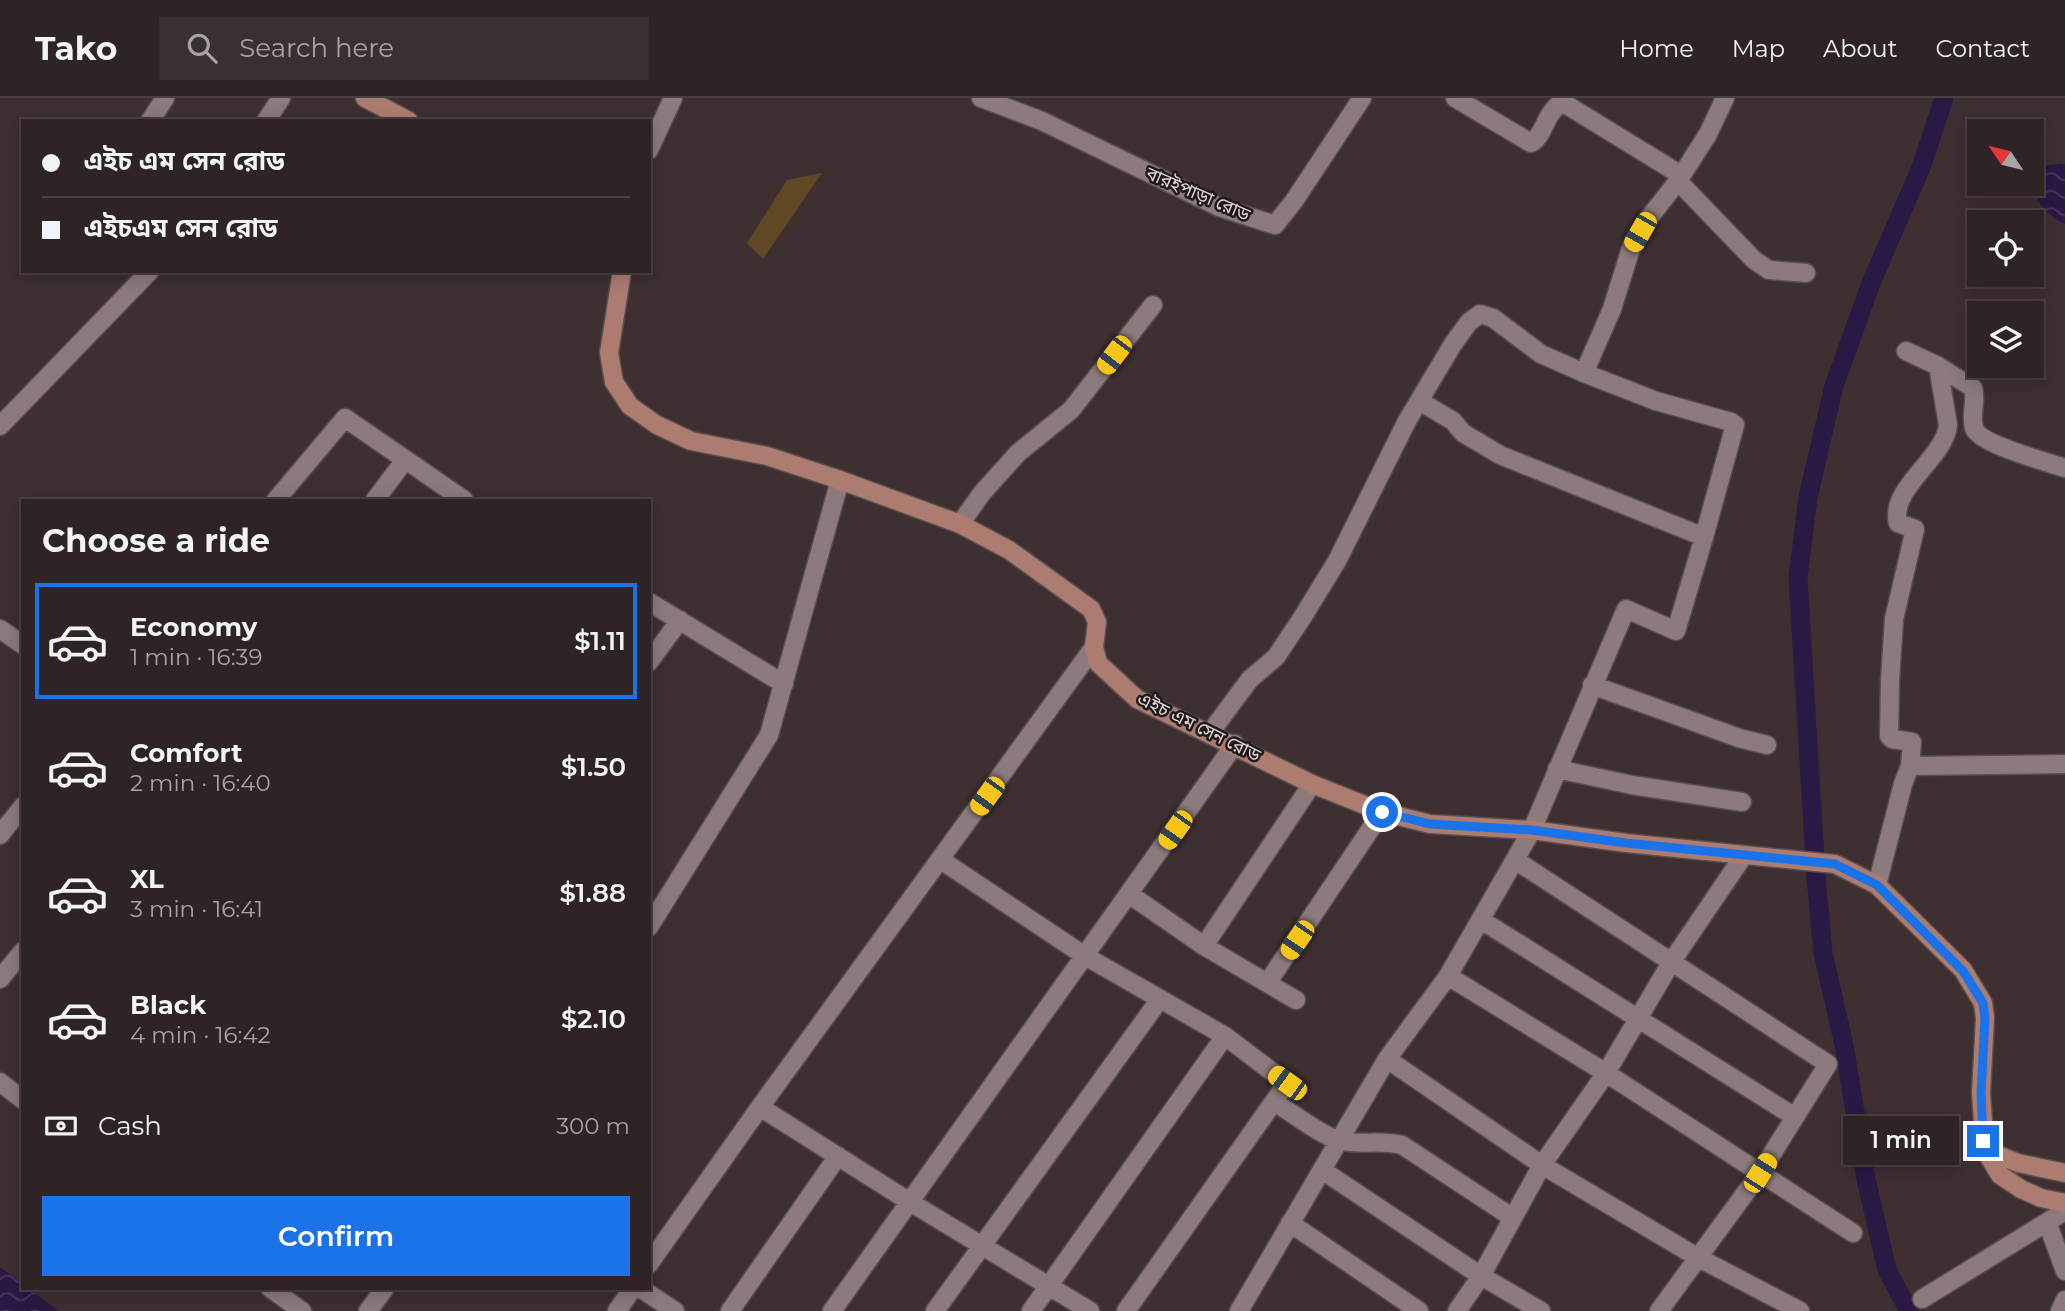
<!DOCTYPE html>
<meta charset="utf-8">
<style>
:root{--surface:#2e2325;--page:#3a2f32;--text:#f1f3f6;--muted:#a7a4a7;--line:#494042;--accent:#1a73e8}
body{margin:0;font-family:Montserrat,"Noto Sans Bengali",sans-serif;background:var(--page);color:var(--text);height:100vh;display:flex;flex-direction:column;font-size:26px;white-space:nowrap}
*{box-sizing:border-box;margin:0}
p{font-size:23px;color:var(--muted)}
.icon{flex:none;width:38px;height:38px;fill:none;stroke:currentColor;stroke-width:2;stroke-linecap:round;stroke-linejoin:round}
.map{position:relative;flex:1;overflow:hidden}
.details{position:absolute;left:21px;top:401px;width:630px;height:791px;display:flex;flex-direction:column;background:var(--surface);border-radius:0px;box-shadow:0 4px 18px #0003,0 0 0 2px var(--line)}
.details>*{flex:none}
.banner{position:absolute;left:21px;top:21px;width:630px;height:154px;border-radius:0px;box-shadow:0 4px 18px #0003,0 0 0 2px var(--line);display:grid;align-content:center;height:154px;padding:0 21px;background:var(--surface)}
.needle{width:46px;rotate:305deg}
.tools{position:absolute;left:1967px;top:21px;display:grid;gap:14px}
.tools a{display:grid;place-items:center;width:77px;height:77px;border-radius:0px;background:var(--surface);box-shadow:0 4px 18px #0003,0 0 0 2px var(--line);font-size:35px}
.end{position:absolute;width:32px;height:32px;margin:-16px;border:9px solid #1a73e8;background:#fff;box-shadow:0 0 0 4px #fff}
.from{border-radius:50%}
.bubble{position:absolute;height:49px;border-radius:0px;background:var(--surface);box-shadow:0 4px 18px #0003,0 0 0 2px var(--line);font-size:23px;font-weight:600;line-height:49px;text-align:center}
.car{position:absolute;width:21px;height:42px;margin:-21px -10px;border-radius:9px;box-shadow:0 0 5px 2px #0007;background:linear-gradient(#f5c518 24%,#345 0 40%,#f5c518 0 76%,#345 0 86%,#f5c518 0)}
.banner b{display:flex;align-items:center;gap:24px;height:66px;font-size:26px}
.banner b+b{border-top:2px solid var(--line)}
.banner i{width:18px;height:18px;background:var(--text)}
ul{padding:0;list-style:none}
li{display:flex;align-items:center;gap:21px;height:116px;margin:0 14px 10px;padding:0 7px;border:4px solid transparent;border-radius:0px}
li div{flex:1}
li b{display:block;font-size:26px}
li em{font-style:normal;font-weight:600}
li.selected{border-color:var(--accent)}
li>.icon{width:63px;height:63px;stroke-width:1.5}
h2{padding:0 21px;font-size:32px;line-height:84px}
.pay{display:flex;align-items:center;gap:18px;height:77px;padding:0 21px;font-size:26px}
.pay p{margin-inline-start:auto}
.action{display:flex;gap:14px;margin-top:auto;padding:14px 21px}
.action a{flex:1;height:80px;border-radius:0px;background:var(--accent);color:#fff;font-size:28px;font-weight:600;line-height:80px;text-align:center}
header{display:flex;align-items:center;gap:42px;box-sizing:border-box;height:98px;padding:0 35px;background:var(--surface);border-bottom:2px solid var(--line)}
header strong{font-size:33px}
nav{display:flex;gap:38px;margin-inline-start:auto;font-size:24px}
.search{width:490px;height:63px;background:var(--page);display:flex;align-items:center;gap:18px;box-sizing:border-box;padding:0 24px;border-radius:0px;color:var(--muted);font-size:26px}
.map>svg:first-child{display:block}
.park{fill:#614825}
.water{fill:url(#water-waves)}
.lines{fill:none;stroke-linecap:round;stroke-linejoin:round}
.canal{stroke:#2a1944;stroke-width:19}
.minor-casing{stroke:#594d4f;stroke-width:21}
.tertiary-casing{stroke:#594d4f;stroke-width:21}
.secondary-casing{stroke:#594d4f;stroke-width:21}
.minor{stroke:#8c7a7d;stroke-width:18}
.tertiary{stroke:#8c7a7d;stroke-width:18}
.secondary{stroke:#ad7c70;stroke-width:18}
.route{stroke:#1a73e8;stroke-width:9}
.labels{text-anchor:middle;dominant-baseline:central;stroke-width:5;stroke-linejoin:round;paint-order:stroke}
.street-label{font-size:18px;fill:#e2d8d9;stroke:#20191a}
</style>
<header>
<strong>Tako</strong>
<div class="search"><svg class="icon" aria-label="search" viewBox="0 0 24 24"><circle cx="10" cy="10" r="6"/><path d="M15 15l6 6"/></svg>Search here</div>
<nav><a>Home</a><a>Map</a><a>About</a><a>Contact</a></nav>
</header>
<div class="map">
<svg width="2065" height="1213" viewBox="0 0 2065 1213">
<defs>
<pattern id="water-waves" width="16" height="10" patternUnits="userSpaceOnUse" patternTransform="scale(1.75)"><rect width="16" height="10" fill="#2a1944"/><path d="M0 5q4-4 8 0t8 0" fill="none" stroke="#493a5e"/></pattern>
</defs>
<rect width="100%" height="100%" fill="#3e2f31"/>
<path class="park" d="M822 75 763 161 747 145 787 82Z"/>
<path class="water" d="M2065 65V126C2046 118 2032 99 2032 78L2042 68Z
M0 1169 23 1186V1190H28L59 1213H0Z"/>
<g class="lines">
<path class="canal" d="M1909 1213 1887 1172 1866 1081 1844 947 1823 855 1816 779 1798 480 1808 399 1834 288 1871 185 1922 67 1944 0"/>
<defs>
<path id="minor" d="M981 0 1042 23 1219 109 1275 127 1294 103 1362 0
M1455 0 1531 45C1545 37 1544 16 1562 4L1681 77
M150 23 165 0
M266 23 281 0
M649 52 673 0
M1678 83 1754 162 1769 172 1806 175
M1906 253 1938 268 1948 327C1945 360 1889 390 1898 425L1915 431 1894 521 1890 583 1889 638 1892 641 1912 644 1910 668
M1938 268 1973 290C1977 303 1970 317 1974 330 1979 346 2047 364 2065 370
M1584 275 1656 303 1731 324 1735 327 1704 439
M0 328 150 173
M276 402 345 320 464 402
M375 402 405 362
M960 426 982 395 1018 355 1071 312 1153 207
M649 504 784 586
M0 531 23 547
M649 564 680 522
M1592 587 1739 640 1767 647
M1557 671 1632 687 1742 704
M0 737 23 708
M941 762 1085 858 1225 938 1287 985 1126 1213
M1515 762 1828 966 1760 1075 1659 1213
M1877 787 1903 686 1910 668 2065 666
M1129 796 1204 848 1296 902
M1481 822 1795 1019
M649 829 769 637 840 382
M1204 848 1312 686
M1448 878 1606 975 1853 1135
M0 881 23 853
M1268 884 1382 714
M1387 961 1542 1067 1697 1159 1800 1213
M0 984 23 1002
M1275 1004C1290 1014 1325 1040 1341 1043 1362 1047 1382 1042 1402 1047L1513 1120
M760 1009 910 1104 1090 1213
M1322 1072 1481 1178 1541 1213
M2047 1124 2065 1173
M1290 1125 1419 1213
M649 1166 760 1009 1094 549
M270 1190 302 1213
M640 1190 675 1213
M1922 1201 2065 1113
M368 1213 385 1190
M617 1213 633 1190
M730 1213 838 1058
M832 1213 1235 646
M935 1213 1160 901
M1031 1213 1225 938
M1239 1213 1387 961 1448 878 1532 732 1626 511 1676 533 1704 439 1500 357 1463 335 1453 323 1421 304
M1457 1213 1481 1178 1542 1067 1606 975 1672 863 1744 757
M2060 1213 2065 1202"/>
<path id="tertiary" d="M1210 635 1250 581 1276 559 1302 520 1337 463 1407 323 1453 246 1469 224 1480 216 1493 220 1541 256 1584 275 1612 211 1632 147 1648 121 1678 83 1708 36 1725 0"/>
<path id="secondary" d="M365 0 409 23
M622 173 609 255 614 284 630 308 657 327 691 343 767 358 840 382 960 426 1009 452 1091 511 1097 524 1094 549 1098 565 1137 601 1312 686 1382 714 1430 726 1532 732 1626 745 1835 766 1877 787 1963 872 1983 905 1985 920 1981 995 1985 1052 2000 1077 2021 1091 2041 1100 2065 1105
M1985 1052 2018 1065 2065 1075"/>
</defs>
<use href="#minor" class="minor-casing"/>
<use href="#tertiary" class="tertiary-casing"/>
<use href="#secondary" class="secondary-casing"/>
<use href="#minor" class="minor"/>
<use href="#tertiary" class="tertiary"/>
<use href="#secondary" class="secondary"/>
</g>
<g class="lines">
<path class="route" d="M1382 714 1430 726 1532 732 1626 745 1835 766 1877 787 1963 873 1983 905 1985 920 1981 995 1983 1043"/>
</g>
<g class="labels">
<g class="street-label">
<text transform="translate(1198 96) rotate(23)">বারইপাড়া রোড</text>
<text transform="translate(1199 629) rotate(26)">এইচ এম সেন রোড</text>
</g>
</g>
</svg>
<div class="tools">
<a><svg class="needle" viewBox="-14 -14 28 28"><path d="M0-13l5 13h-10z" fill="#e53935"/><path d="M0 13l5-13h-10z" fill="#a7a4a7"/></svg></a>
<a><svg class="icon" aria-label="locate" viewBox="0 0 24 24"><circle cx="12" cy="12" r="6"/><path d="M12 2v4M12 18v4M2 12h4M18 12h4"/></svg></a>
<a><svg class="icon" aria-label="layers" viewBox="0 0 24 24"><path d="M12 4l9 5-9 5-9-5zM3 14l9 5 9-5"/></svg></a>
</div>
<i class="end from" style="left:1382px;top:714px"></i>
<i class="end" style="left:1983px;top:1043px"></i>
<div class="bubble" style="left:1843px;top:1018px;width:116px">1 min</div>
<i class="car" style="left:1640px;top:134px;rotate:210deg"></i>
<i class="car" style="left:1114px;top:257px;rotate:217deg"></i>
<i class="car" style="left:987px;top:698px;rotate:216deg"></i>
<i class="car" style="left:1175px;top:732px;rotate:215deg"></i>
<i class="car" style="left:1297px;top:842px;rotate:214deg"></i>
<i class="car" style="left:1287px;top:985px;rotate:306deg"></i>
<i class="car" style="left:1760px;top:1075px;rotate:32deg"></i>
<div class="banner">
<b><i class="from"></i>এইচ এম সেন রোড</b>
<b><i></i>এইচএম সেন রোড</b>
</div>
<section class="details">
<h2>Choose a ride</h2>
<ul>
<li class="selected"><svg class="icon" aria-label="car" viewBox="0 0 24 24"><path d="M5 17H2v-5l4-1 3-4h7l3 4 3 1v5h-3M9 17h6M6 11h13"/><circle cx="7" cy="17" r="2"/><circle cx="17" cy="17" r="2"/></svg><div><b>Economy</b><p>1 min · 16:39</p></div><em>$1.11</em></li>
<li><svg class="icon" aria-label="car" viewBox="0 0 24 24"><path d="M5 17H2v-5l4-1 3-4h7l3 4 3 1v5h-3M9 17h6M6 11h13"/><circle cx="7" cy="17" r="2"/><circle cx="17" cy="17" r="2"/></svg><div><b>Comfort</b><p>2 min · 16:40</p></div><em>$1.50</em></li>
<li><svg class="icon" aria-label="car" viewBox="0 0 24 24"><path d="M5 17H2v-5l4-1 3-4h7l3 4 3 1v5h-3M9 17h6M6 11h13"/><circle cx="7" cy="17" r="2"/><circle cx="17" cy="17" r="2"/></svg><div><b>XL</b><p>3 min · 16:41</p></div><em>$1.88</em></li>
<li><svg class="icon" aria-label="car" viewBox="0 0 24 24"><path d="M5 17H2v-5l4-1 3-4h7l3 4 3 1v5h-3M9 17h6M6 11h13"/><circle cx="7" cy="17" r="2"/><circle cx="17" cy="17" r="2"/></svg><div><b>Black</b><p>4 min · 16:42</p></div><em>$2.10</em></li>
</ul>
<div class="pay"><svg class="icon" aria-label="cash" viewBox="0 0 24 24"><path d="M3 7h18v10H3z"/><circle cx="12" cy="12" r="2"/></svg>Cash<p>300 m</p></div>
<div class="action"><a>Confirm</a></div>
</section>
</div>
